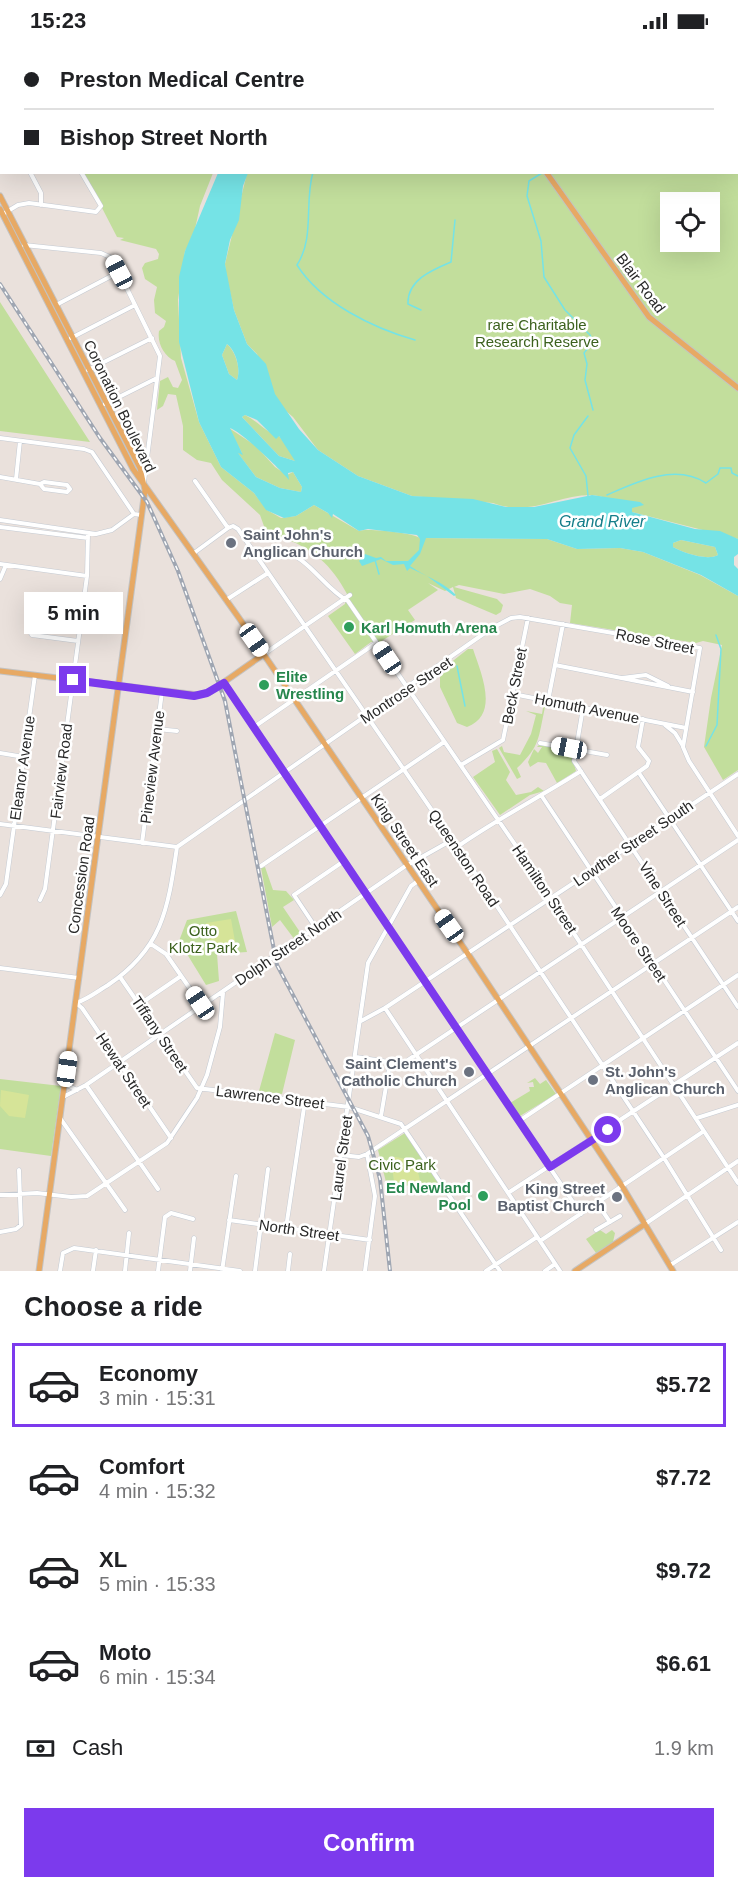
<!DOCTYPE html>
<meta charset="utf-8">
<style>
:root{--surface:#fff;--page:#f6f6f6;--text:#202124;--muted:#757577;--line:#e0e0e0;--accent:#7c3aed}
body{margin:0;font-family:Helvetica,sans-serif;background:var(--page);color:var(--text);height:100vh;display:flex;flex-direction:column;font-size:22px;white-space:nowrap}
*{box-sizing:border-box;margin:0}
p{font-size:20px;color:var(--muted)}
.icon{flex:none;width:33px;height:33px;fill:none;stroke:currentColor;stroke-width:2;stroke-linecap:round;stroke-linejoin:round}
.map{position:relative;height:1229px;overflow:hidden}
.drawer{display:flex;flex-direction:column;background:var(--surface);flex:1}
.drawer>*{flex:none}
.hud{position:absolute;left:0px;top:0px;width:738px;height:132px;box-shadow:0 6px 24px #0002;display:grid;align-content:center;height:132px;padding:0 24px;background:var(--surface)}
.fabs{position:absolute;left:660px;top:150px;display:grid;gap:12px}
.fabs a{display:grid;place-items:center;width:60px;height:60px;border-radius:0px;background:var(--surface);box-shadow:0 6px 24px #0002;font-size:30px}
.end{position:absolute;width:27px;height:27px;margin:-14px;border:8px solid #7c3aed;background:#fff;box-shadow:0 0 0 3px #fff}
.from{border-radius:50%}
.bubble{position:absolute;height:42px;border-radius:0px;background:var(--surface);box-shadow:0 6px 24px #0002;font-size:20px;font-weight:800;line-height:42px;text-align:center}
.car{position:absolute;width:18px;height:36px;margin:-18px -9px;border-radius:8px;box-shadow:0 0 4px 2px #0007;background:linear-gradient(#fff 24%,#345 0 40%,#fff 0 76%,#345 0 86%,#fff 0)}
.hud b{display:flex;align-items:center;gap:21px;height:57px;font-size:22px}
.hud b+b{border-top:2px solid var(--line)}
.hud i{width:15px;height:15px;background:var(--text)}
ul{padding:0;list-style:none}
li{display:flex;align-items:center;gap:18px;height:84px;margin:0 12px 9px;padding:0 12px;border:3px solid transparent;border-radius:0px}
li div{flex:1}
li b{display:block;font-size:22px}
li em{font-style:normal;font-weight:800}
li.selected{border-color:var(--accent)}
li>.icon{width:54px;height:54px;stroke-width:1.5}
h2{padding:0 24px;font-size:27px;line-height:72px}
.pay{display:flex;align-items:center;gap:15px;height:66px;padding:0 24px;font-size:22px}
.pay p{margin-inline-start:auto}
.button{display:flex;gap:12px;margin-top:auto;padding:12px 24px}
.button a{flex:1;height:69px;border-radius:0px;background:var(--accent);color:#fff;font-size:24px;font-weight:800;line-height:69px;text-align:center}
.status{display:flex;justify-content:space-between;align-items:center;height:42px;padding:0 30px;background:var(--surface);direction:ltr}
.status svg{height:16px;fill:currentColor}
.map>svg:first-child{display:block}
.green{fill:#c2de9c;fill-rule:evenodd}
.pitch{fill:#d6e498}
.water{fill:#75e3e6;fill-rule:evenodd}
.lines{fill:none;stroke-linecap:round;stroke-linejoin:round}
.stream{stroke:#75e3e6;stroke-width:1.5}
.minor-casing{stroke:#c4cad2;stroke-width:5}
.major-casing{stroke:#c3c3c3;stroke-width:7}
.minor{stroke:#fff;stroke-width:4}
.major{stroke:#e7a964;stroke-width:5}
.rail-casing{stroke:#9fa6b2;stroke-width:4}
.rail{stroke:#fff;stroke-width:1.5;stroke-dasharray:4.5;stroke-linecap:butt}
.route{stroke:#7c3aed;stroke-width:8}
.worship-dot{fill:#6b7280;stroke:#fff;stroke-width:2}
.leisure-dot{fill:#2e9e5b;stroke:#fff;stroke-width:2}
.labels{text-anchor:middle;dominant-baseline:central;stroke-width:5;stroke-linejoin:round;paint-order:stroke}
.street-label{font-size:15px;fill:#292929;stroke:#fff}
.park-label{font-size:15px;fill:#3c611e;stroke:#fff}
.worship-label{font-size:15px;font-weight:bold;fill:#5b616d;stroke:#fff;text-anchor:start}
.leisure-label{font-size:15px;font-weight:bold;fill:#27864d;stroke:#fff;text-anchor:start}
.water-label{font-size:16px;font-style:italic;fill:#167e8a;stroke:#fff}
</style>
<div class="status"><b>15:23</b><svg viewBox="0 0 49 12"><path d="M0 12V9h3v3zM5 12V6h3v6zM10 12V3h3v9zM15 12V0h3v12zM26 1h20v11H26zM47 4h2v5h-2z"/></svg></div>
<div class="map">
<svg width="738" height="1229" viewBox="0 0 738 1229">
<rect width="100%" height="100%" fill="#eae1dc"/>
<path class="green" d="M0 0H216V1L2 2 0 60Z
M261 0H738V497L632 470V465C620 462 603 453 591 453 556 453 531 475 493 461L412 454 358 434 318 408 293 375 273 358 257 312 247 302 234 268 226 232 225 222 247 131 736 130V2ZM670 160H710V200H670Z
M84 131H213L200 164 193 196 185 209 178 258 181 316 199 380 221 425 254 451 267 468 281 476 296 474 314 463 359 489C367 486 413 491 420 496L547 497 577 507 620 506 643 510 700 533 738 554V728L723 738 704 705 711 656 722 603 703 599 696 601 570 581 572 563 560 561 550 554 530 547 504 552 459 543 454 545 497 557 503 563 501 570 496 573 456 556 453 545 445 549 428 541 438 548 408 568 415 578 380 600H371L355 612 328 574 345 562 347 552C332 523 312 506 281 495L273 499 269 498 260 473 222 438 211 421 197 418 183 408V384L176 353 168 352 163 364 157 368 160 339 168 335 173 345 178 346 182 338 175 319C164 314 157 301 159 289L164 285 166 279 155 271 154 258 157 245 145 237 142 226 145 221 158 217 159 212 156 207 120 198 124 196 117 195Z
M0 260 90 400 0 389Z
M227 302C236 310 241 327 237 338L229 332 222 313Z
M245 373C256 378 268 392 279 394L296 416 295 419 279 414 242 375Z
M229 386 256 404 275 425 287 433 293 430 302 445 301 450 280 446 256 435 237 410 242 411Z
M681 498 715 505 718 513C707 519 684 511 673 505V501Z
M468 607H473C481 631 500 673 467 685L457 681 440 645V629Z
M544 660 546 661C538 694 542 703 517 726L521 735 517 737 499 706 502 704 504 710 520 713 531 692 536 673 526 669 542 672Z
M539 703 570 709 576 729 557 741 546 721 538 720 530 725 528 720 534 707 538 711 542 705H537Z
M497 707 510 730 506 738 516 753 531 750 538 745 544 749 530 753 500 773 473 735 495 720 492 709Z
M265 825 273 848 286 849 294 858 283 865 302 893 295 898 280 878 272 885 261 826Z
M236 869 247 910 217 912 219 939 206 943 179 899 187 878Z
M275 991 295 998 282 1052 259 1049Z
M535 1036 540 1042 546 1038 556 1052 520 1074 510 1061 530 1049 529 1045H534L533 1040 527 1041Z
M0 1037 61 1044 51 1114 0 1107Z
M405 1091 440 1143 387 1144 378 1108Z
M600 1188 606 1192 612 1188 615 1191 613 1200 596 1211 586 1197Z"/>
<path class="pitch" d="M231 877 236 905 223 906 206 895V881Z
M1 1048 29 1053 25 1076 9 1074 0 1064Z
M391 1115C407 1114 419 1123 420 1140H394Z"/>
<path class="water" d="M218 131H248L243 144 239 178 230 198 225 222 234 268 247 302 266 322 275 352 299 387 318 408 358 434 412 454 473 457 506 465H534L592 453 640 460 644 463 632 466V470L695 487 720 489 738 497V512L734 515V523L738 527V554L701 533 643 510 620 506 577 507 547 497 426 496 420 512 410 524C424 534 444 540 456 553L454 554 427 534 410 526 407 529 404 522 393 523 381 517 362 524 359 519 365 512 376 516 381 515 386 519H408L419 508 420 497 417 493 368 487 359 489 333 472 332 476 328 471 314 463 296 474 284 476 266 468 254 451 221 425 199 380 179 300V235L185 209ZM227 302C236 309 241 327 237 338L229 332 222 313ZM245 373 257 378 276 397 279 394 295 419 279 414 242 375ZM230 386C242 390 281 428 289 438L288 431 293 430 302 445 301 450 280 446 256 435 238 411 243 413ZM681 498 715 505 718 513C707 519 684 511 673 505V501Z"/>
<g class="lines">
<path class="stream" d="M540 2 545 0
M650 2 651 0
M313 130C304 161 315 195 297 223 321 261 373 286 415 298
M542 131 529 139 527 154 541 199 544 235 565 268 590 293 593 300 590 304
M421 268 408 262C407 238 432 228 451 220L455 178
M588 306 584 311 587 322 585 338 593 368
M588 374 574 393 570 406 586 434 588 454
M607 453C636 440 675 421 706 441L718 432 720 426H731L732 431 738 434
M375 518 379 532
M457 624 465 664
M706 704 717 683 721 607 716 593"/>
<defs>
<path id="minor" d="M0 106 2 105
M30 130 41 151V163
M3 172 18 163 29 161 96 170 101 164 81 130
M24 203 101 211 112 216 160 314 144 440
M56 263 119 230
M71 296 135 263
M88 328 152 296
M105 362 157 336
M0 396 84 407 92 410 134 472
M0 435 40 442
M16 437 20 399
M195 439 228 486
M44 440 67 443 70 447 67 450 44 447 40 442Z
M0 478 96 492 112 488 134 472 141 473
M0 485 88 496
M228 486 233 484 238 487 471 825 664 1116 721 1208
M275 506C309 513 322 545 348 559L527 820 738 1141
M194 511 228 486
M0 522 87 534
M0 537 6 523
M226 558 268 531
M37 593 40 572 35 567 31 570 29 588 32 593 78 599
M264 612 350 553
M555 623 693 650
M622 636 646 633 668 644
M224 641 581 1172
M513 652 686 686
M548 659 563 582
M583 666 574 719 738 965
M665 683 675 691 683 704
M254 685 376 601
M157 687 177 689
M540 701 607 713
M0 711 24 715
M461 723 503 698 528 576
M639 731 738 879
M541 753 738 1049
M600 757 647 724 649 719 638 705 643 677
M0 782 177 805 492 586 511 576 520 575 700 606 683 705 689 719 738 794
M142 801 162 650
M457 805C497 777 540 755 581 729
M261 824 444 700
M0 853 6 842 35 633
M40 858 45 847 87 534 88 492
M316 886 294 853 344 819
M151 902 166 912 202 964
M0 926 79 936
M120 935 197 1046 349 1065 401 1082 500 1229
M140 962 181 934
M385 966 560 1229
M361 979 385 966 738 732
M356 1015 402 1022 738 798
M65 1042 77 1048
M86 1043 158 1147
M63 1055 86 1043 404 825 452 798
M381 1074 390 1021
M60 1076 125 1168
M697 1076 738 1063
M519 1079 738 933
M171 1096 82 966 76 961C88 957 98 949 108 943 163 906 168 866 177 805
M342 1113 359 1115 367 1112 738 865
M508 1151 738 1001
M0 1153 37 1151 71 1155 87 1154 167 1101 197 1056 207 1033 220 985 223 951
M597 1161 610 1180
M229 1178 370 1198
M645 1182 738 1119
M286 1186 305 1059
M596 1188 620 1174
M0 1190 16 1187 21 1183 19 1128
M540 1199 704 1089
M672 1222 738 1180
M60 1229 63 1211 74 1206 240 1229
M93 1229 96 1208
M125 1229 129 1191
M158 1229 165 1175 171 1171 193 1177
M190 1229 194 1196
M222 1229 236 1134
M255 1229 268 1127
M288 1229 290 1212
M324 1229 368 921 411 844 418 839
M365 1229 375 1154 367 1112
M486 1229 537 1195
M545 1229 555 1222"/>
<path id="major" d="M442 0 445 2
M546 130 649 275 738 346
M0 154 140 426 145 448 39 1229
M0 167 133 427 239 576 470 915 622 1144 673 1229
M0 629 198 653 210 650 264 612
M575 1229 645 1182"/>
</defs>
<use href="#minor" class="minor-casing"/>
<use href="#major" class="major-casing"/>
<use href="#minor" class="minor"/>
<use href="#major" class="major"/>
<defs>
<path id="rail" d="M0 242 100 396 147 460 178 529 225 659 277 923 368 1094 380 1137 390 1229"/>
</defs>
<use href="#rail" class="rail-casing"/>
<use href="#rail" class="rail"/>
</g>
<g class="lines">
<path class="route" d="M73 638 194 654 207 651 224 641 550 1125 608 1088"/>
</g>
<g class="worship-dot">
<circle cx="231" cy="501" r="6"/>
<circle cx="469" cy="1030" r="6"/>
<circle cx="593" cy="1038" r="6"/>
<circle cx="617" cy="1155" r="6"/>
</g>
<g class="leisure-dot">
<circle cx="349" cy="585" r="6"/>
<circle cx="264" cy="643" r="6"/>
<circle cx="483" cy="1154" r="6"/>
</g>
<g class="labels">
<g class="street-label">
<text transform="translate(641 241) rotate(53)">Blair Road</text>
<text transform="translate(120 364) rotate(64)">Coronation Boulevard</text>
<text transform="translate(655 599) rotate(11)">Rose Street</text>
<text transform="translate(514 644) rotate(-79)">Beck Street</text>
<text transform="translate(406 648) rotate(-34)">Montrose Street</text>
<text transform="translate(587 666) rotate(11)">Homuth Avenue</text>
<text transform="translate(152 725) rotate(-83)">Pineview Avenue</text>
<text transform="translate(22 726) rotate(-82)">Eleanor Avenue</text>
<text transform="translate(61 729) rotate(-83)">Fairview Road</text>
<text transform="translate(405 798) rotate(56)">King Street East</text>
<text transform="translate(633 801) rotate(-34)">Lowther Street South</text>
<text transform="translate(464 816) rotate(56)">Queenston Road</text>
<text transform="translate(81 833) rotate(-82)">Concession Road</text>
<text transform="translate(545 847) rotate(56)">Hamilton Street</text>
<text transform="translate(663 852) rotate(57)">Vine Street</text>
<text transform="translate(639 902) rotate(56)">Moore Street</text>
<text transform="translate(288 905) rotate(-34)">Dolph Street North</text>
<text transform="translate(160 992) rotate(56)">Tiffany Street</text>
<text transform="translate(124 1028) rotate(56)">Hewat Street</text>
<text transform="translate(270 1055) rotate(7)">Lawrence Street</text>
<text transform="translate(341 1116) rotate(-82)">Laurel Street</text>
<text transform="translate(299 1188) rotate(8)">North Street</text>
</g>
<g class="park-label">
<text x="537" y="282">rare Charitable<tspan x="537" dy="17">Research Reserve</tspan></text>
<text x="203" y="888">Otto<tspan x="203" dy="17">Klotz Park</tspan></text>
<text x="402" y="1122">Civic Park</text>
</g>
<g class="worship-label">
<text x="243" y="492">Saint John's<tspan x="243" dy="17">Anglican Church</tspan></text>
<text x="457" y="1021" text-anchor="end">Saint Clement's<tspan x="457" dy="17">Catholic Church</tspan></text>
<text x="605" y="1029">St. John's<tspan x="605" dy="17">Anglican Church</tspan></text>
<text x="605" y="1146" text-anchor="end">King Street<tspan x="605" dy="17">Baptist Church</tspan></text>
</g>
<g class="leisure-label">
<text x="361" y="585">Karl Homuth Arena</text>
<text x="276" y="634">Elite<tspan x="276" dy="17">Wrestling</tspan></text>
<text x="471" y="1145" text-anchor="end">Ed Newland<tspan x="471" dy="17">Pool</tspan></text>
</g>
<g class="water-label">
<text x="602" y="479">Grand River</text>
</g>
</g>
</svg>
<div class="fabs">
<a><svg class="icon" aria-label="locate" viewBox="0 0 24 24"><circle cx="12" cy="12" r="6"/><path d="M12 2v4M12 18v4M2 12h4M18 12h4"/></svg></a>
</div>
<i class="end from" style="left:608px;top:1088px"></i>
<i class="end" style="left:73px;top:638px"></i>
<div class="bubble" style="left:24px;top:550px;width:99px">5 min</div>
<i class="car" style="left:119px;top:230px;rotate:332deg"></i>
<i class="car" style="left:254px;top:598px;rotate:145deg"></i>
<i class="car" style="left:387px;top:616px;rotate:326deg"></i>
<i class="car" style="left:569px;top:706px;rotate:281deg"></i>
<i class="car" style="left:449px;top:884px;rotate:325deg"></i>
<i class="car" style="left:200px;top:961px;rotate:326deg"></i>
<i class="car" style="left:67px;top:1027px;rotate:8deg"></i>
<div class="hud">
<b><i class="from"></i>Preston Medical Centre</b>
<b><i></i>Bishop Street North</b>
</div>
</div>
<section class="drawer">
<h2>Choose a ride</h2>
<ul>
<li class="selected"><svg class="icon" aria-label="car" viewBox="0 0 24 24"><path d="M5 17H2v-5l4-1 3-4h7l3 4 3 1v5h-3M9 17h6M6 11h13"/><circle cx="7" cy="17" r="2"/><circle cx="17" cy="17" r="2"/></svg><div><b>Economy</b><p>3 min · 15:31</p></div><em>$5.72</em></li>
<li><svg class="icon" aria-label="car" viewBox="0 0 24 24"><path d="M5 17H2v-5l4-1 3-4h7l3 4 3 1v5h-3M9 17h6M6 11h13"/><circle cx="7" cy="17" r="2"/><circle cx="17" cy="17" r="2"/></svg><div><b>Comfort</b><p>4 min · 15:32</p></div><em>$7.72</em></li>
<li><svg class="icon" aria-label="car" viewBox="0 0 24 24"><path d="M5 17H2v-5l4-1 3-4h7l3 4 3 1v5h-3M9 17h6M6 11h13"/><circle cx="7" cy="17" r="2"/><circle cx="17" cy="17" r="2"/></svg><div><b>XL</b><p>5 min · 15:33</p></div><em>$9.72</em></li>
<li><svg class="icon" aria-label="car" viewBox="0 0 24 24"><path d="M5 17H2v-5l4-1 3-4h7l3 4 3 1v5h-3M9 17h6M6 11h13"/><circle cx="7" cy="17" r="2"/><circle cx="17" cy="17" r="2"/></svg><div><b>Moto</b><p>6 min · 15:34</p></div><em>$6.61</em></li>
</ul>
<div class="pay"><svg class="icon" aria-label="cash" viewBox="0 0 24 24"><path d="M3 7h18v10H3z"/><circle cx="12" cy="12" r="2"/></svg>Cash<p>1.9 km</p></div>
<div class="button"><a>Confirm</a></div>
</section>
